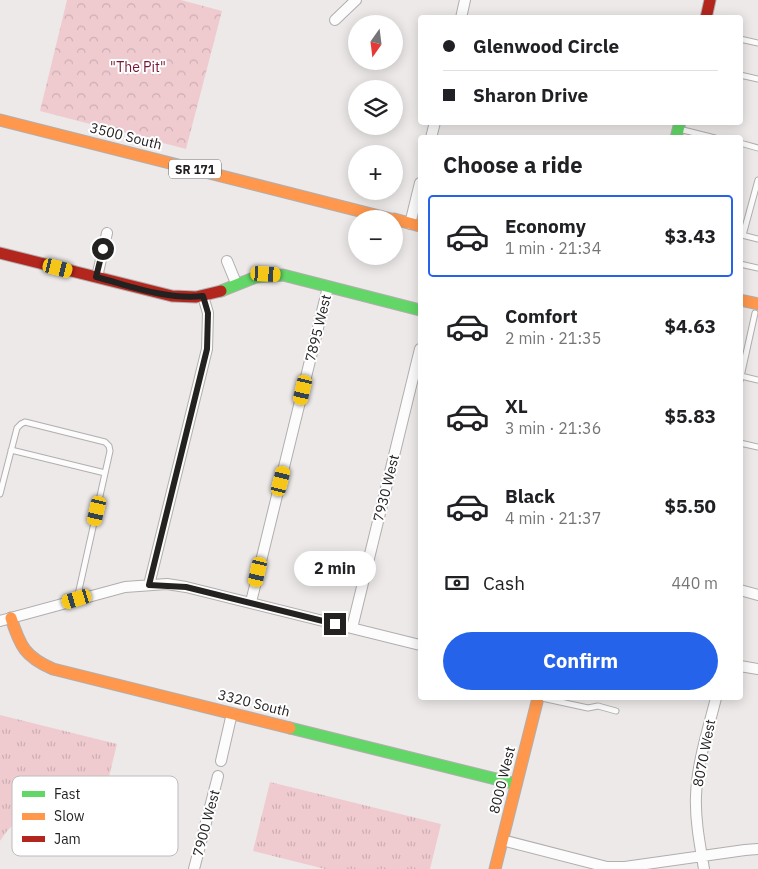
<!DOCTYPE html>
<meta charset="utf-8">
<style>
:root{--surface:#fff;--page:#f6f6f6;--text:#202124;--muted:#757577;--line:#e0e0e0;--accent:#2563eb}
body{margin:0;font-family:"IBM Plex Sans",sans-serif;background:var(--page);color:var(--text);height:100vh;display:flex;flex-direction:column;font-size:19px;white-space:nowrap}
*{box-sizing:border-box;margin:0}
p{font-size:16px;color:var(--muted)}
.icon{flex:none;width:28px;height:28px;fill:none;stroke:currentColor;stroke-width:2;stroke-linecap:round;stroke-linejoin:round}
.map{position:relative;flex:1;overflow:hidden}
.side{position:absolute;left:418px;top:135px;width:325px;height:565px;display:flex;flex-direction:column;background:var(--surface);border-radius:5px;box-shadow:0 2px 12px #0003}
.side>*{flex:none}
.guide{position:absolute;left:418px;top:15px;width:325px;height:110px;border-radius:5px;box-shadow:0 2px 12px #0003;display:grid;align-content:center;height:110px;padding:0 25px;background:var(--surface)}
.needle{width:32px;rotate:194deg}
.buttons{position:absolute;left:348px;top:15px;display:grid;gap:10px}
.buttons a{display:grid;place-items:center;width:55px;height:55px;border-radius:50%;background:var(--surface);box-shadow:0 2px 12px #0003;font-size:25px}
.end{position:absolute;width:22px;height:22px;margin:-11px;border:6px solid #242121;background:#fff;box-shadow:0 0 0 2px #fff}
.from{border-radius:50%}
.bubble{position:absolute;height:35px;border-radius:18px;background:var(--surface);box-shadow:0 2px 12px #0003;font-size:16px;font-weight:700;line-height:35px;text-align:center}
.car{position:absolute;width:15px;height:30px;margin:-15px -8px;border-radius:6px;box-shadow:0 0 4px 1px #0007;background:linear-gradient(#f5c518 24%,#345 0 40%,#f5c518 0 76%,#345 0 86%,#f5c518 0)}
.guide b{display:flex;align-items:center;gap:18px;height:48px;font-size:19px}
.guide b+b{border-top:1px solid var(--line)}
.guide i{width:12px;height:12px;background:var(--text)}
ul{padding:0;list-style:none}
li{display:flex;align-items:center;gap:15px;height:82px;margin:0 10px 8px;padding:0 15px;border:2px solid transparent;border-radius:5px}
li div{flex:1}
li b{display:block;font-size:19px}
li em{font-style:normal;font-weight:700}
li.selected{border-color:var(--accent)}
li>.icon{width:45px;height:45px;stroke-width:1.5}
h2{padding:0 25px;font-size:22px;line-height:60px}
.pay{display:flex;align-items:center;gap:12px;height:55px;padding:0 25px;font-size:19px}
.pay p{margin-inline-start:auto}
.action{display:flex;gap:10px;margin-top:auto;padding:10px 25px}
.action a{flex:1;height:58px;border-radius:30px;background:var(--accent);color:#fff;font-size:20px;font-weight:700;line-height:58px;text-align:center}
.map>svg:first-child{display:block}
.grass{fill:url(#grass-tufts)}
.park{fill:url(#park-crowns)}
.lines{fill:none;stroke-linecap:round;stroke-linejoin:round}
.lane-casing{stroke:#b2aeae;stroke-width:7}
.street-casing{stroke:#b2aeae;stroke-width:12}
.fast-casing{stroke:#b2aeae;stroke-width:13}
.slow-casing{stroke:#b2aeae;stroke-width:13}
.jam-casing{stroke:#b2aeae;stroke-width:13}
.lane{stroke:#fcfcfc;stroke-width:5}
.street{stroke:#fcfcfc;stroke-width:10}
.fast{stroke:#63d668;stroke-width:11}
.slow{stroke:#ff974d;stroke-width:11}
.jam{stroke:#b3261e;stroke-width:11}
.route{stroke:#242121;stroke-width:6}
.labels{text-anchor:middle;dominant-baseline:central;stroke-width:4;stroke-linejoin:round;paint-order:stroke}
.shield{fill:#fff;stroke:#666464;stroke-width:1}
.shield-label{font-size:12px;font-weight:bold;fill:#242121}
.park-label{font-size:14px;fill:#751633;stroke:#fff}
.street-label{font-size:14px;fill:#242121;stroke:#fff}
.key{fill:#fff;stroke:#bdbcbc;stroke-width:1}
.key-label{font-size:14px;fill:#242121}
</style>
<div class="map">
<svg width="758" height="869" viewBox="0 0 758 869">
<defs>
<pattern id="grass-tufts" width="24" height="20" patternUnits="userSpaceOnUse" patternTransform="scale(1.25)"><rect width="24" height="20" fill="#efcbd0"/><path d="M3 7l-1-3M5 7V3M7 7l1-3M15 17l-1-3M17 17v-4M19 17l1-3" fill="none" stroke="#cdaeb2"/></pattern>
<pattern id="park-crowns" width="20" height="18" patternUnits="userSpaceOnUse" patternTransform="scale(1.25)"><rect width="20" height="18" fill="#efcbd0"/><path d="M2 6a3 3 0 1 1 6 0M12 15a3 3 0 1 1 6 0" fill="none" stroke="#cdaeb2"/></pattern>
</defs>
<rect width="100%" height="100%" fill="#ede9e9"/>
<path class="grass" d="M0 715 117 744 101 809 24 790 18 820 7 831 0 841Z
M270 782 441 824 430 869H325L253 851Z"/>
<path class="park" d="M67 0H181L222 11 186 149 40 111Z"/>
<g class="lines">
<defs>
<path id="lane" d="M740 39 758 43
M740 75 758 79
M679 129 715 138
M740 143 758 148
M742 235 758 239
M743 235 758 180
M740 264 758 268
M741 376 758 380
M740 381 755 313
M740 443 758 447
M11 450 105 473
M0 494 17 428 21 424 25 422 105 442 109 446 110 451 77 599
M542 698 588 708 598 706 616 711"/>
<path id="street" d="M461 18 465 0
M335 20 356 0
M431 138 435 122
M410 224 420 183
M227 261 236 283
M97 277 107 233
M149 585 207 349 208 313 203 296
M740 590 758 595
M251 602 328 287
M0 621 125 587 167 584 186 587 420 645
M352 628 420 349
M740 666 758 669
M221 761 232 713
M502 840 607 867H625L745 850 758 849
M194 869 218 776
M704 869C700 845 695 820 696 796 697 763 708 730 716 698"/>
<path id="fast" d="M676 138 680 122
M221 291 256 277 283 275 420 310
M290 728 516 784"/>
<path id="slow" d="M0 120 391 219
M394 219 420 226
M740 300 758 304
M11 618C20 646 25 657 53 669L290 728
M495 869 538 698"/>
<path id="jam" d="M706 18 710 0
M0 253 172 296 196 297 221 291"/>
</defs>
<use href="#lane" class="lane-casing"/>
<use href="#street" class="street-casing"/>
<use href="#fast" class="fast-casing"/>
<use href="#slow" class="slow-casing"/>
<use href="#jam" class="jam-casing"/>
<use href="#lane" class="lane"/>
<use href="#street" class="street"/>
<use href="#fast" class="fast"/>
<use href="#slow" class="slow"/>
<use href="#jam" class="jam"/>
</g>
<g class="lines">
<path class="route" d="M103 249 96 277C131 286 167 300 203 296L208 313 207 349 149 585 186 587 335 624"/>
</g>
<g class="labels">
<rect class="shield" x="169" y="159.5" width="52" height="19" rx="4"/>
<g class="shield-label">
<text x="195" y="169">SR 171</text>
</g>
<g class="park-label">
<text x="138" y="67">"The Pit"</text>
</g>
<g class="street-label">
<text transform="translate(126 136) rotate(14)">3500 South</text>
<text transform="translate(318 328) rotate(-76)">7895 West</text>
<text transform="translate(386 488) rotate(-76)">7930 West</text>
<text transform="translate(254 703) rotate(14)">3320 South</text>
<text transform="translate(704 753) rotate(-79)">8070 West</text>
<text transform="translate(502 780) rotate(-76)">8000 West</text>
<text transform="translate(206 823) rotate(-75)">7900 West</text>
</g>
</g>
<rect x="12" y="776" width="166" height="80" rx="8" class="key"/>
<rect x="22" y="791" width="23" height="6" fill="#63d668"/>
<rect x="22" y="813" width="23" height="7" fill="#ff974d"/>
<rect x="22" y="836" width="23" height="6" fill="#b3261e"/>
<g class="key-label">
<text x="54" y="799">Fast</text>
<text x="54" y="821">Slow</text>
<text x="54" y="844">Jam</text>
</g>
</svg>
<div class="buttons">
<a><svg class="needle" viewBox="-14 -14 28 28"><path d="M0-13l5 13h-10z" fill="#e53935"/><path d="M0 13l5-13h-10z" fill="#757577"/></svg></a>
<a><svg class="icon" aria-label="layers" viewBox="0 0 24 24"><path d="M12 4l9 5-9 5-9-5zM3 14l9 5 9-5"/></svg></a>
<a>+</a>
<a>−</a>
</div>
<i class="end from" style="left:103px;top:249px"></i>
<i class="end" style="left:335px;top:624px"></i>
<div class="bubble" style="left:294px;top:551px;width:82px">2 min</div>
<i class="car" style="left:58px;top:268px;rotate:104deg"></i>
<i class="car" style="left:266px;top:274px;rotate:93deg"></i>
<i class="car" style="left:303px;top:390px;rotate:193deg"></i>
<i class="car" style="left:281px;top:481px;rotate:14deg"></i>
<i class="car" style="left:97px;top:511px;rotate:193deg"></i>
<i class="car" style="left:258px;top:572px;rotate:193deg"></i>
<i class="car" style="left:77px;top:599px;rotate:253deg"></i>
<div class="guide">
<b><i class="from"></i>Glenwood Circle</b>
<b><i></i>Sharon Drive</b>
</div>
<section class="side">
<h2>Choose a ride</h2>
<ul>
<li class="selected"><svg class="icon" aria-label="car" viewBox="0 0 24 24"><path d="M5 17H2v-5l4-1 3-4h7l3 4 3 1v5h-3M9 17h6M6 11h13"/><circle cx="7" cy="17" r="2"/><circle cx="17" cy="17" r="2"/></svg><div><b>Economy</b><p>1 min · 21:34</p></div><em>$3.43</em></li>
<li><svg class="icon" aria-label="car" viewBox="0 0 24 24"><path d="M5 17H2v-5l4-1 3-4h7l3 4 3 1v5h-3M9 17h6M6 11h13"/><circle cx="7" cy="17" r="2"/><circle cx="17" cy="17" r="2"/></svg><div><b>Comfort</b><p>2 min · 21:35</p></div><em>$4.63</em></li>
<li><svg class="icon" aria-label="car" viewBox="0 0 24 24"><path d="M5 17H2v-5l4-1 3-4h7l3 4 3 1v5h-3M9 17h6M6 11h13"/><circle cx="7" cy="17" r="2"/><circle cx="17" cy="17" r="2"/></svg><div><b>XL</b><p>3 min · 21:36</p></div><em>$5.83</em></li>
<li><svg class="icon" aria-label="car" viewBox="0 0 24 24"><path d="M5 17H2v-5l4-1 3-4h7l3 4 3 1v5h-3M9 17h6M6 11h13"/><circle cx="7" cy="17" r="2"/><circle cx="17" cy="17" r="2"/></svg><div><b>Black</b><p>4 min · 21:37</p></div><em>$5.50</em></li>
</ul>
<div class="pay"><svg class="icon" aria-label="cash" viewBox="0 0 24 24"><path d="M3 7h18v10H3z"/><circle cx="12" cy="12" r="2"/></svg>Cash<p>440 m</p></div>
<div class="action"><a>Confirm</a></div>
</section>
</div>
